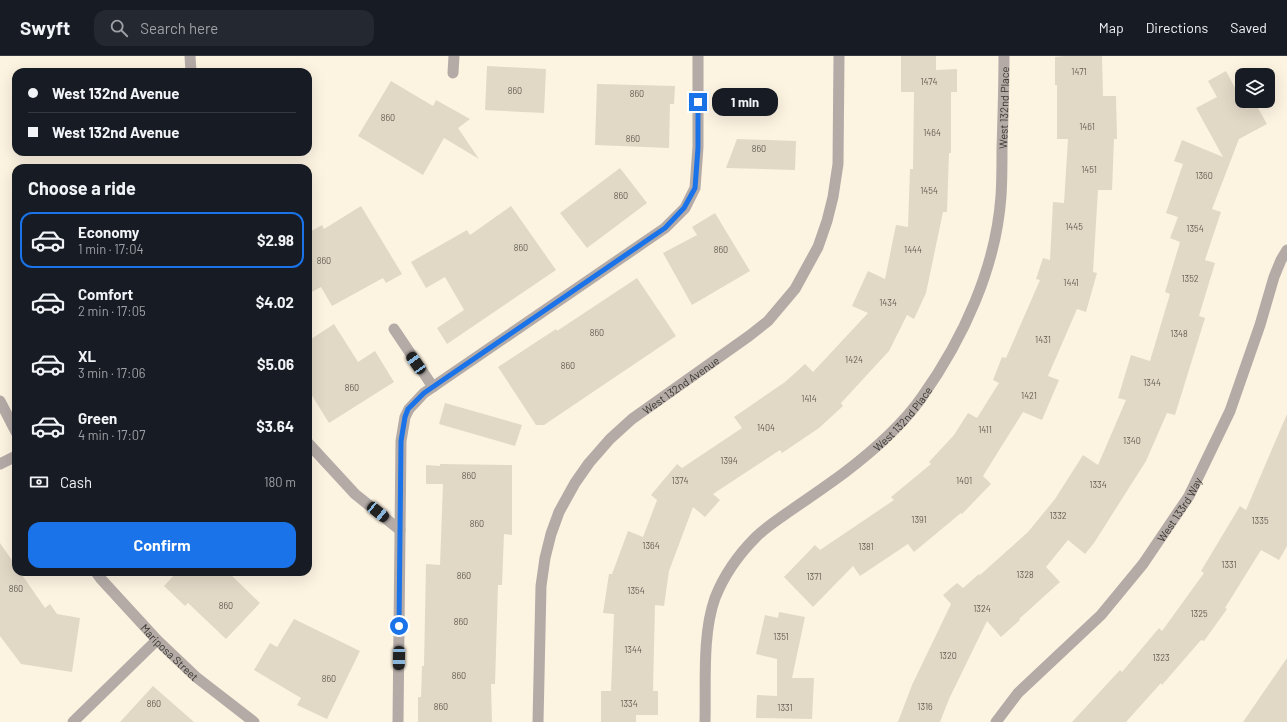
<!DOCTYPE html>
<meta charset="utf-8">
<style>
:root{--surface:#171b24;--page:#242831;--text:#f1f3f6;--muted:#9ea1a6;--line:#363941;--accent:#1a73e8}
body{margin:0;font-family:Barlow,sans-serif;background:var(--page);color:var(--text);height:100vh;display:flex;flex-direction:column;font-size:15px;white-space:nowrap}
*{box-sizing:border-box;margin:0}
p{font-size:13px;color:var(--muted)}
.icon{flex:none;width:22px;height:22px;fill:none;stroke:currentColor;stroke-width:2;stroke-linecap:round;stroke-linejoin:round}
.map{position:relative;flex:1;overflow:hidden}
.sheet{position:absolute;left:12px;top:108px;width:300px;height:412px;display:flex;flex-direction:column;background:var(--surface);border-radius:12px;box-shadow:0 4px 16px #0002}
.sheet>*{flex:none}
.banner{position:absolute;left:12px;top:12px;width:300px;height:88px;border-radius:12px;box-shadow:0 4px 16px #0002;display:grid;align-content:center;height:88px;padding:0 16px;background:var(--surface)}
.fabs{position:absolute;left:1235px;top:12px;display:grid;gap:8px}
.fabs a{display:grid;place-items:center;width:40px;height:40px;border-radius:8px;background:var(--surface);box-shadow:0 4px 16px #0002;font-size:20px}
.end{position:absolute;width:18px;height:18px;margin:-9px;border:5px solid #1a73e8;background:#fff;box-shadow:0 0 0 2px #fff}
.from{border-radius:50%}
.bubble{position:absolute;height:28px;border-radius:12px;background:var(--surface);box-shadow:0 4px 16px #0002;font-size:13px;font-weight:700;line-height:28px;text-align:center}
.car{position:absolute;width:12px;height:24px;margin:-12px -6px;border-radius:5px;box-shadow:0 0 3px 1px #0007;background:linear-gradient(#222 24%,#8ab4d8 0 40%,#222 0 76%,#8ab4d8 0 86%,#222 0)}
.banner b{display:flex;align-items:center;gap:14px;height:38px;font-size:15px}
.banner b+b{border-top:1px solid var(--line)}
.banner i{width:10px;height:10px;background:var(--text)}
ul{padding:0;list-style:none}
li{display:flex;align-items:center;gap:12px;height:56px;margin:0 8px 6px;padding:0 8px;border:2px solid transparent;border-radius:12px}
li div{flex:1}
li b{display:block;font-size:15px}
li em{font-style:normal;font-weight:700}
li.selected{border-color:var(--accent)}
li>.icon{width:36px;height:36px;stroke-width:1.5}
h2{padding:0 16px;font-size:18px;line-height:48px}
.pay{display:flex;align-items:center;gap:10px;height:44px;padding:0 16px;font-size:15px}
.pay p{margin-inline-start:auto}
.action{display:flex;gap:8px;margin-top:auto;padding:8px 16px}
.action a{flex:1;height:46px;border-radius:12px;background:var(--accent);color:#fff;font-size:16px;font-weight:700;line-height:46px;text-align:center}
header{display:flex;align-items:center;gap:24px;box-sizing:border-box;height:56px;padding:0 20px;background:var(--surface);border-bottom:1px solid var(--line)}
header strong{font-size:19px}
nav{display:flex;gap:22px;margin-inline-start:auto;font-size:14px}
.search{width:280px;height:36px;background:var(--page);display:flex;align-items:center;gap:10px;box-sizing:border-box;padding:0 14px;border-radius:12px;color:var(--muted);font-size:15px}
.map>svg:first-child{display:block}
.building{fill:#e2d8c6}
.lines{fill:none;stroke-linecap:round;stroke-linejoin:round}
.minor{stroke:#b4aba7;stroke-width:11}
.route{stroke:#1a73e8;stroke-width:5}
.labels{text-anchor:middle;dominant-baseline:central;stroke-width:3.5;stroke-linejoin:round;paint-order:stroke}
.number-label{font-size:9px;fill:#635e54}
.street-label{font-size:11px;fill:#39352e;stroke:#fff}
</style>
<header>
<strong>Swyft</strong>
<div class="search"><svg class="icon" aria-label="search" viewBox="0 0 24 24"><circle cx="10" cy="10" r="6"/><path d="M15 15l6 6"/></svg>Search here</div>
<nav><a>Map</a><a>Directions</a><a>Saved</a></nav>
</header>
<div class="map">
<svg width="1287" height="666" viewBox="0 0 1287 666">
<rect width="100%" height="100%" fill="#fdf3e1"/>
<path class="building" d="M901 0H936V14L957 13V36H951V97H949L947 156H943L926 237 914 263 907 259 889 295 841 347 843 350 819 372 782 397 780 394 713 438 720 444 705 461 693 451 669 515 664 550 655 549 653 635H658V659H636V666H601V635H611L614 558 603 557 609 518H612L628 475 643 481 657 444 651 439 677 408 682 412 742 372 734 361 785 326 805 308 813 316 868 257 852 250 868 215 885 223 896 169 908 171 910 113H913L914 36H901Z
M1064 0H1102L1103 40H1116L1117 83H1114L1112 134H1098L1093 216 1097 217 1086 256 1077 253 1048 320 1059 324 1042 364 1023 356 983 420 991 428 962 458 961 457 914 496 908 488 860 520 853 510 813 551 784 521 815 489 820 494 894 444 891 441 931 408 929 406 954 379 968 357 977 362 999 327 993 324 1002 301 1006 302 1040 224 1036 223 1043 202 1050 204 1053 146 1064 147 1068 83H1057V29H1055V1Z
M487 10 546 13 544 57 485 54Z
M1226 15 1242 45H1254L1267 68 1239 83 1212 153 1221 156 1205 204 1215 207 1199 260 1205 262 1175 359 1167 357 1146 405 1094 487 1085 498 1068 484 1046 511 1060 526 1019 563 1020 564 1001 581 987 565 949 643 940 666H898L912 629 951 548 943 539 957 527 963 532 979 518 980 519 1028 476 1055 443 1083 399 1098 409 1126 344 1118 342 1131 299 1150 305 1170 238 1165 236 1180 186 1170 182 1178 161 1166 157 1183 108 1174 105 1182 84 1223 101 1196 52 1217 41 1208 25Z
M391 25 433 50 436 44 470 63 458 72 479 103 444 82 423 119 358 80Z
M597 28 675 30 674 48H670L669 92 595 89Z
M737 83 796 85 795 114 726 112Z
M620 112 647 147 587 192 560 157Z
M361 150 402 218 386 227 383 222 332 250 321 231 308 238V177L322 169 324 173Z
M511 150 556 214 447 288 437 272 464 254 445 221 426 232 411 206 467 174 470 179Z
M715 157 750 215 692 249 663 197 697 179 692 171Z
M637 222 676 280 544 369H536L498 311 556 273 557 275Z
M334 268 358 306 375 295 394 326 329 367 308 333V285Z
M445 347 522 369 515 390 439 368Z
M1287 358V490L1279 504 1261 494 1225 552 1227 553 1204 585 1201 584 1162 629 1161 627 1126 666H1072L1120 614 1122 616 1159 572 1162 575 1204 517 1201 515 1240 450 1246 454Z
M440 408 512 409V479L504 478 502 529H498L495 628H491L492 666H418V641H421L422 610H424L426 508 440 509 443 428H426V409L440 410Z
M0 487 16 510V516H20L45 552 50 548 57 558 80 562 72 616 21 608 0 580Z
M177 516H228L260 547 226 583 188 547 185 550 164 530Z
M779 556 805 561 792 622H814L812 663 756 662 757 639 777 640V603L756 598 765 559 778 562Z
M294 563 360 595 327 663 297 649 301 642 254 614 270 587 277 591Z
M1287 602V666H1243Z
M153 630 194 666H120Z"/>
<g class="lines">
<g class="minor">
<path d="M190 0 191 16"/>
<path d="M453 17 454 0"/>
<path d="M394 273 433 331"/>
<path d="M0 345 16 376"/>
<path d="M308 387 355 438 400 474"/>
<path d="M0 408 16 400"/>
<path id="s1" d="M96 516 101 523 157 584 196 621 254 666"/>
<path d="M73 666 157 584"/>
<path d="M398 666 401 385 405 361 409 353 424 337 665 172 685 152 695 132 698 91V0"/>
<path id="s2" d="M538 666 541 530 545 502 551 478 559 456 575 427 589 407 610 383 632 363 749 280 768 265 795 233 818 191 827 165 833 141 838 108 839 0"/>
<path id="s3" d="M705 666C706 628 702 578 715 542 724 519 739 498 756 481 765 472 776 465 787 457 806 444 825 431 844 417 873 395 901 371 922 341 963 283 996 212 1001 140 1002 125 1002 109 1002 93 1003 62 1004 31 1004 0"/>
<path id="s4" d="M996 666 1018 637 1101 559 1143 508 1189 440 1230 355 1260 269 1274 221 1281 204 1287 194"/>
</g>
</g>
<g class="lines">
<path class="route" d="M399 570 401 385 405 361 408 353 424 337 665 172 684 152 695 132 698 92V46"/>
</g>
<g class="labels">
<g class="number-label">
<text x="1079" y="15">1471</text>
<text x="929" y="25">1474</text>
<text x="515" y="34">860</text>
<text x="637" y="37">860</text>
<text x="388" y="61">860</text>
<text x="1087" y="70">1461</text>
<text x="932" y="76">1464</text>
<text x="633" y="82">860</text>
<text x="759" y="92">860</text>
<text x="1089" y="113">1451</text>
<text x="1204" y="119">1360</text>
<text x="929" y="134">1454</text>
<text x="621" y="139">860</text>
<text x="1074" y="170">1445</text>
<text x="1195" y="172">1354</text>
<text x="521" y="191">860</text>
<text x="721" y="193">860</text>
<text x="913" y="193">1444</text>
<text x="324" y="204">860</text>
<text x="1190" y="222">1352</text>
<text x="1071" y="226">1441</text>
<text x="888" y="246">1434</text>
<text x="597" y="276">860</text>
<text x="1179" y="277">1348</text>
<text x="1043" y="283">1431</text>
<text x="854" y="303">1424</text>
<text x="568" y="309">860</text>
<text x="1152" y="326">1344</text>
<text x="352" y="331">860</text>
<text x="1029" y="339">1421</text>
<text x="809" y="342">1414</text>
<text x="766" y="371">1404</text>
<text x="985" y="373">1411</text>
<text x="1132" y="384">1340</text>
<text x="729" y="404">1394</text>
<text x="469" y="419">860</text>
<text x="680" y="424">1374</text>
<text x="964" y="424">1401</text>
<text x="1098" y="428">1334</text>
<text x="1058" y="459">1332</text>
<text x="919" y="463">1391</text>
<text x="1260" y="464">1335</text>
<text x="477" y="467">860</text>
<text x="651" y="489">1364</text>
<text x="866" y="490">1381</text>
<text x="1229" y="508">1331</text>
<text x="1025" y="518">1328</text>
<text x="464" y="519">860</text>
<text x="814" y="520">1371</text>
<text x="16" y="532">860</text>
<text x="636" y="534">1354</text>
<text x="226" y="549">860</text>
<text x="982" y="552">1324</text>
<text x="1199" y="557">1325</text>
<text x="461" y="565">860</text>
<text x="781" y="580">1351</text>
<text x="633" y="593">1344</text>
<text x="948" y="599">1320</text>
<text x="1161" y="601">1323</text>
<text x="459" y="619">860</text>
<text x="329" y="622">860</text>
<text x="154" y="647">860</text>
<text x="629" y="647">1334</text>
<text x="441" y="650">860</text>
<text x="925" y="650">1316</text>
<text x="785" y="651">1331</text>
</g>
<g class="street-label">
<text stroke="none"><textPath href="#s3" startOffset="724">West 132nd Place</textPath></text>
<text stroke="none"><textPath href="#s2" startOffset="391">West 132nd Avenue</textPath></text>
<text stroke="none"><textPath href="#s3" startOffset="388">West 132nd Place</textPath></text>
<text stroke="none"><textPath href="#s4" startOffset="282">West 133rd Way</textPath></text>
<text stroke="none"><textPath href="#s1" startOffset="109">Mariposa Street</textPath></text>
</g>
</g>
</svg>
<div class="fabs">
<a><svg class="icon" aria-label="layers" viewBox="0 0 24 24"><path d="M12 4l9 5-9 5-9-5zM3 14l9 5 9-5"/></svg></a>
</div>
<i class="end from" style="left:399px;top:570px"></i>
<i class="end" style="left:698px;top:46px"></i>
<div class="bubble" style="left:712px;top:32px;width:66px">1 min</div>
<i class="car" style="left:416px;top:307px;rotate:325deg"></i>
<i class="car" style="left:378px;top:456px;rotate:129deg"></i>
<i class="car" style="left:399px;top:602px;rotate:181deg"></i>
<div class="banner">
<b><i class="from"></i>West 132nd Avenue</b>
<b><i></i>West 132nd Avenue</b>
</div>
<section class="sheet">
<h2>Choose a ride</h2>
<ul>
<li class="selected"><svg class="icon" aria-label="car" viewBox="0 0 24 24"><path d="M5 17H2v-5l4-1 3-4h7l3 4 3 1v5h-3M9 17h6M6 11h13"/><circle cx="7" cy="17" r="2"/><circle cx="17" cy="17" r="2"/></svg><div><b>Economy</b><p>1 min · 17:04</p></div><em>$2.98</em></li>
<li><svg class="icon" aria-label="car" viewBox="0 0 24 24"><path d="M5 17H2v-5l4-1 3-4h7l3 4 3 1v5h-3M9 17h6M6 11h13"/><circle cx="7" cy="17" r="2"/><circle cx="17" cy="17" r="2"/></svg><div><b>Comfort</b><p>2 min · 17:05</p></div><em>$4.02</em></li>
<li><svg class="icon" aria-label="car" viewBox="0 0 24 24"><path d="M5 17H2v-5l4-1 3-4h7l3 4 3 1v5h-3M9 17h6M6 11h13"/><circle cx="7" cy="17" r="2"/><circle cx="17" cy="17" r="2"/></svg><div><b>XL</b><p>3 min · 17:06</p></div><em>$5.06</em></li>
<li><svg class="icon" aria-label="car" viewBox="0 0 24 24"><path d="M5 17H2v-5l4-1 3-4h7l3 4 3 1v5h-3M9 17h6M6 11h13"/><circle cx="7" cy="17" r="2"/><circle cx="17" cy="17" r="2"/></svg><div><b>Green</b><p>4 min · 17:07</p></div><em>$3.64</em></li>
</ul>
<div class="pay"><svg class="icon" aria-label="cash" viewBox="0 0 24 24"><path d="M3 7h18v10H3z"/><circle cx="12" cy="12" r="2"/></svg>Cash<p>180 m</p></div>
<div class="action"><a>Confirm</a></div>
</section>
</div>
